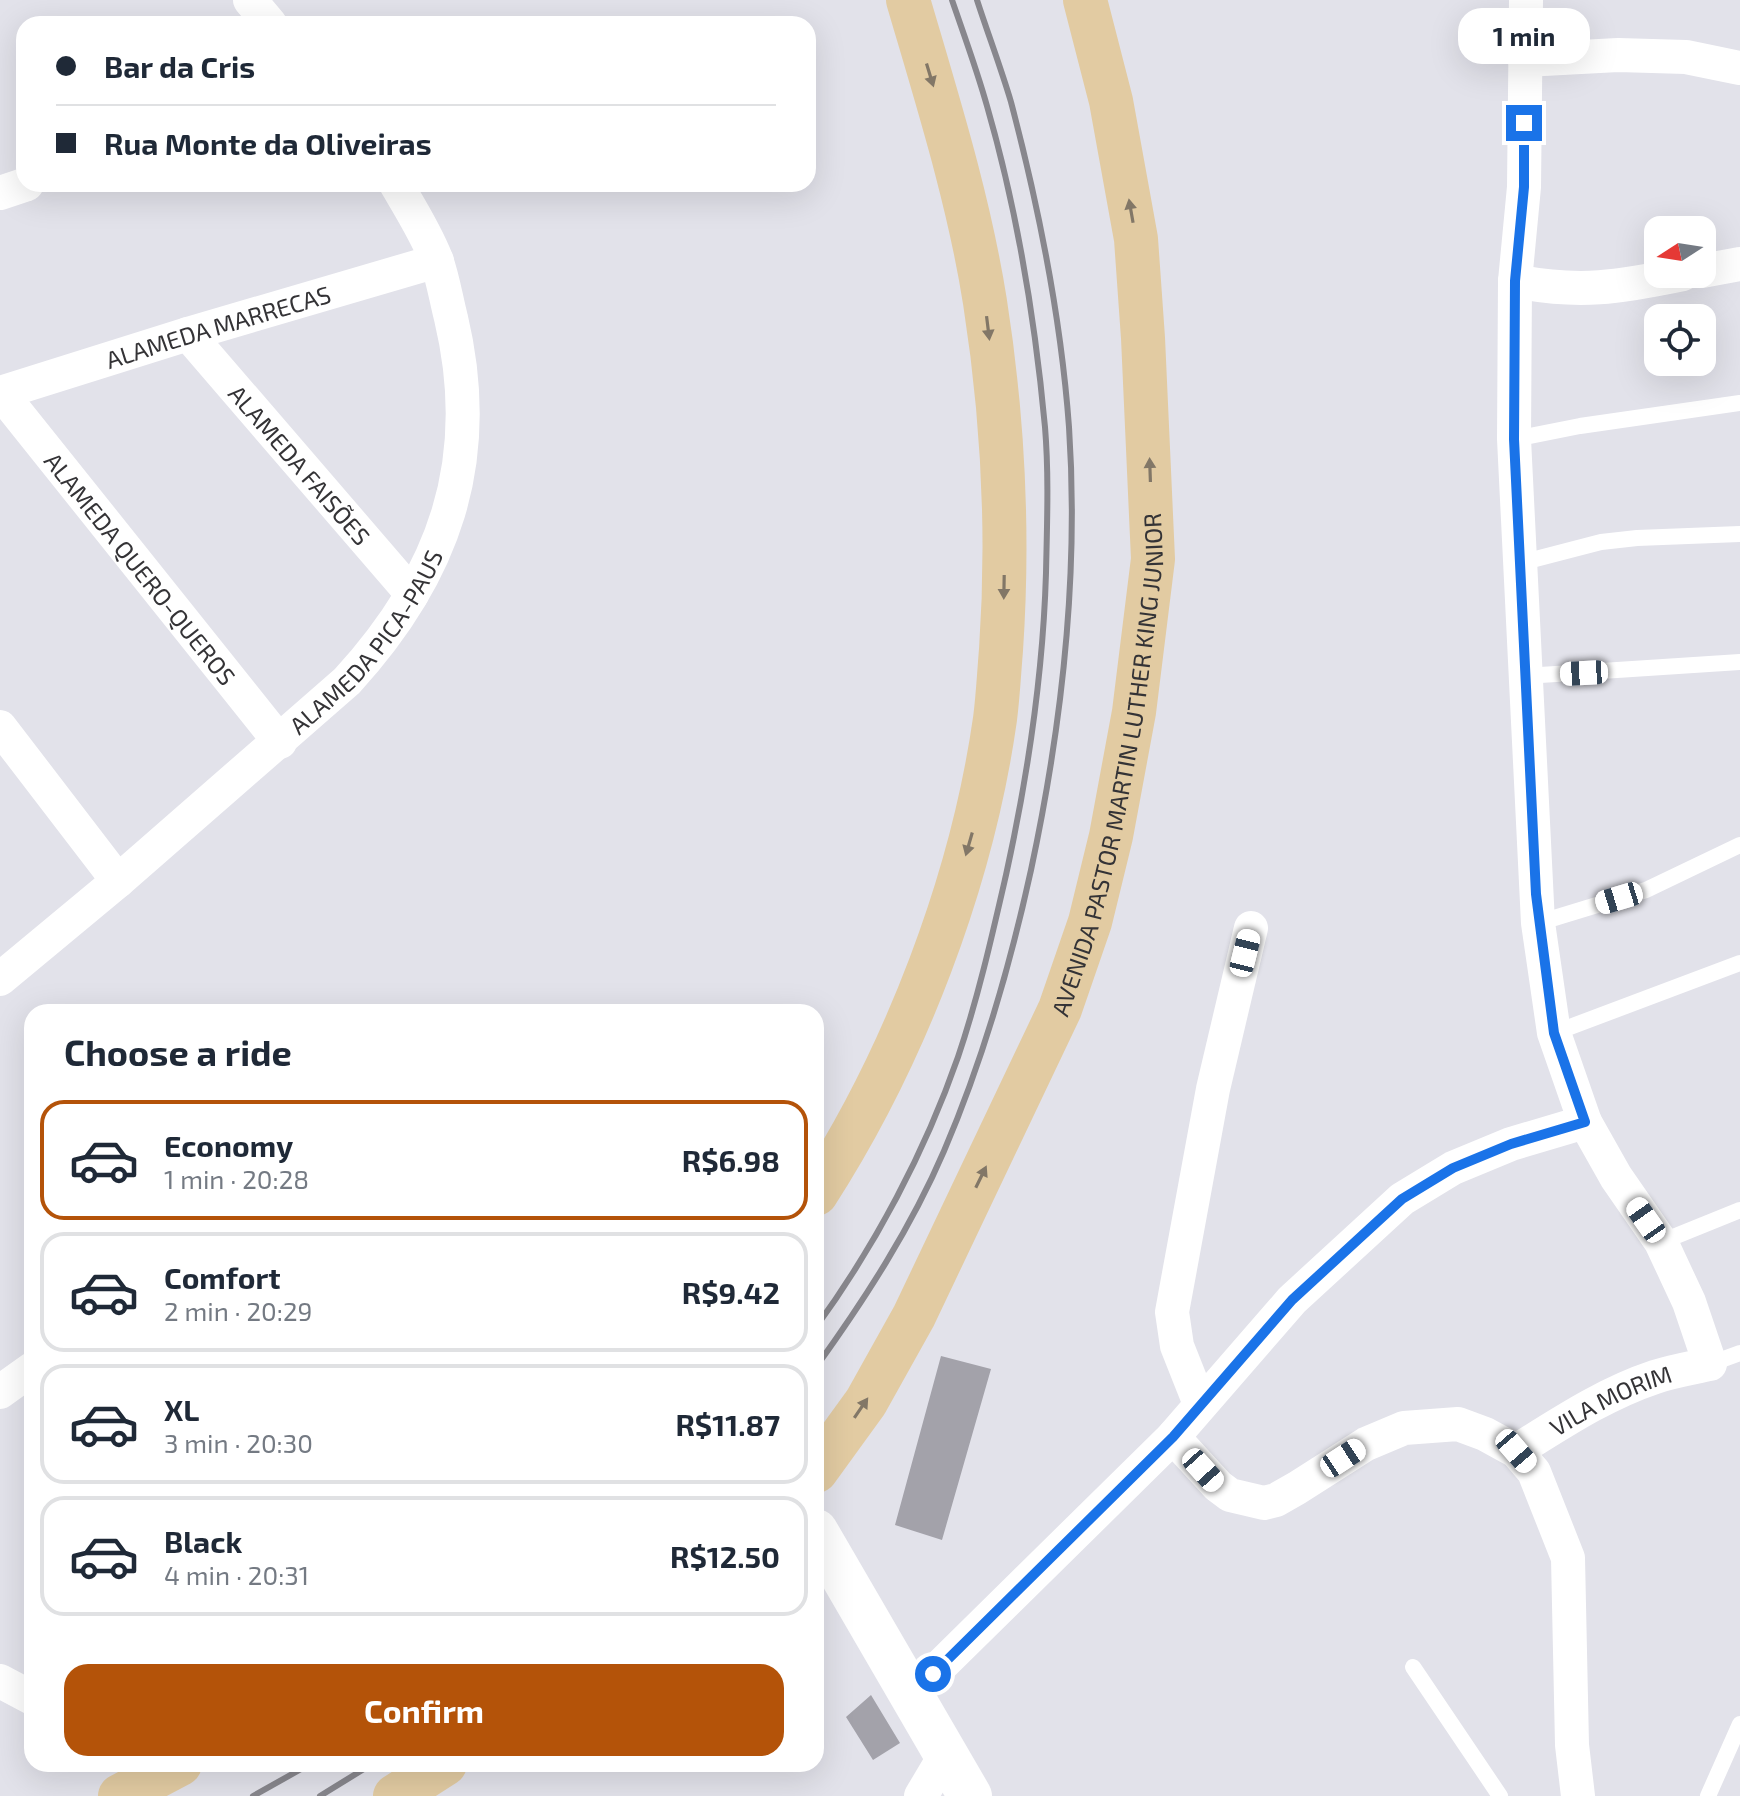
<!DOCTYPE html>
<meta charset="utf-8">
<style>
:root{--surface:#fff;--page:#f2f2f3;--text:#1f2937;--muted:#747a83;--line:#e0e1e3;--accent:#b45309}
body{margin:0;font-family:"Exo 2",sans-serif;background:var(--page);color:var(--text);height:100vh;display:flex;flex-direction:column;font-size:30px;white-space:nowrap}
*{box-sizing:border-box;margin:0}
p{font-size:26px;color:var(--muted)}
.icon{flex:none;width:44px;height:44px;fill:none;stroke:currentColor;stroke-width:2;stroke-linecap:round;stroke-linejoin:round}
.map{position:relative;flex:1;overflow:hidden}
.panel{position:absolute;left:24px;top:1004px;width:800px;height:768px;display:flex;flex-direction:column;background:var(--surface);border-radius:24px;box-shadow:0 8px 32px #0002}
.panel>*{flex:none}
.hud{position:absolute;left:16px;top:16px;width:800px;height:176px;border-radius:24px;box-shadow:0 8px 32px #0002;display:grid;align-content:center;height:176px;padding:0 40px;background:var(--surface)}
.needle{width:52px;rotate:258deg}
.tools{position:absolute;left:1644px;top:216px;display:grid;gap:16px}
.tools a{display:grid;place-items:center;width:72px;height:72px;border-radius:16px;background:var(--surface);box-shadow:0 8px 32px #0002;font-size:40px}
.end{position:absolute;width:36px;height:36px;margin:-18px;border:10px solid #1a73e8;background:#fff;box-shadow:0 0 0 4px #fff}
.from{border-radius:50%}
.bubble{position:absolute;height:56px;border-radius:24px;background:var(--surface);box-shadow:0 8px 32px #0002;font-size:26px;font-weight:700;line-height:56px;text-align:center}
.car{position:absolute;width:24px;height:48px;margin:-24px -12px;border-radius:10px;box-shadow:0 0 6px 2px #0007;background:linear-gradient(#fff 24%,#345 0 40%,#fff 0 76%,#345 0 86%,#fff 0)}
.hud b{display:flex;align-items:center;gap:28px;height:76px;font-size:30px}
.hud b+b{border-top:2px solid var(--line)}
.hud i{width:20px;height:20px;background:var(--text)}
ul{padding:0;list-style:none}
li{display:flex;align-items:center;gap:24px;height:120px;margin:0 16px 12px;padding:0 24px;border:4px solid var(--line);border-radius:24px}
li div{flex:1}
li b{display:block;font-size:30px}
li em{font-style:normal;font-weight:700}
li.on{border-color:var(--accent)}
li>.icon{width:72px;height:72px;stroke-width:1.5}
h2{padding:0 40px;font-size:36px;line-height:96px}
.button{display:flex;gap:16px;margin-top:auto;padding:16px 40px}
.button a{flex:1;height:92px;border-radius:24px;background:var(--accent);color:#fff;font-size:32px;font-weight:700;line-height:92px;text-align:center}
.map>svg:first-child{display:block}
.building{fill:#a3a2aa}
.lines{fill:none;stroke-linecap:round;stroke-linejoin:round}
.service{stroke:#fff;stroke-width:16}
.minor{stroke:#fff;stroke-width:34}
.secondary{stroke:#fff;stroke-width:44}
.primary{stroke:#e2cba2;stroke-width:44}
.rail{stroke:#88878d;stroke-width:6}
.oneway{fill:#827767}
.route{stroke:#1a73e8;stroke-width:10}
.labels{text-anchor:middle;dominant-baseline:central;stroke-width:7;stroke-linejoin:round;paint-order:stroke}
.street-label{font-size:24px;fill:#343336;stroke:#fff}
</style>
<div class="map">
<svg width="1740" height="1796" viewBox="0 0 1740 1796">
<rect width="100%" height="100%" fill="#e2e2ea"/>
<path class="building" d="M941 1356 991 1369 942 1540 895 1525Z
M871 1695 900 1743 873 1760 846 1717Z"/>
<g class="lines">
<path class="service" d="M1514 439 1580 426 1740 403
M1520 563 1601 542 1637 538 1740 534
M1525 676 1740 662
M1538 923 1646 890 1740 845
M1554 1033 1740 963
M1661 1242 1740 1210
M1710 1364 1740 1353
M1413 1667 1500 1796
M1708 1796 1740 1724"/>
<g class="minor">
<path d="M250 0 270 24"/>
<path d="M1525 60 1618 55 1686 57 1740 68"/>
<path d="M0 193 27 184"/>
<path d="M1702 271 1740 264"/>
<path d="M1515 281C1579 294 1620 287 1683 274"/>
<path id="s1" d="M188 334 412 594"/>
<path id="s2" d="M0 393 188 334 437 261"/>
<path id="s3" d="M1 393 280 742"/>
<path d="M0 727 118 881"/>
<path id="s4" d="M0 979 118 881 347 681C444 575 485 461 451 318 446 299 443 278 436 259 426 233 410 208 396 184"/>
<path d="M0 1392 32 1369"/>
<path d="M1200 1404 1177 1346 1172 1312 1213 1089 1251 928"/>
<path d="M1173 1437 1218 1486 1230 1495 1264 1503 1276 1500 1297 1488 1366 1444 1404 1428 1458 1424 1485 1434 1516 1451 1534 1472 1568 1558 1572 1745 1578 1796"/>
<path id="s5" d="M1516 1451C1561 1423 1604 1394 1655 1377 1673 1371 1692 1368 1710 1364L1689 1302 1661 1242 1616 1177 1585 1122 1554 1033 1538 923 1514 439 1515 281 1524 187 1526 0"/>
<path d="M0 1681 32 1698"/>
<path d="M911 1695 1173 1437 1292 1300 1402 1199 1453 1168 1511 1144 1585 1122"/>
<path d="M921 1796 946 1754"/>
</g>
<path class="secondary" d="M816 1531 970 1796"/>
<g class="primary">
<path d="M816 1194C905 1056 972 881 995 719 998 696 999 673 1001 650 1009 534 1003 417 985 302 969 200 937 99 908 0"/>
<path id="s6" d="M816 1471 866 1402 914 1316 1060 1009 1090 922 1111 836 1134 712 1153 559 1143 338 1136 239 1111 101 1085 0"/>
<path d="M120 1796 180 1764"/>
<path d="M395 1796 445 1764"/>
</g>
<path class="rail" d="M816 1327C875 1246 925 1152 958 1057 978 998 992 936 1006 875 1028 775 1043 675 1046 573 1047 525 1049 475 1045 427 1035 319 1017 210 987 106 977 70 964 35 952 0
M816 1367C865 1299 911 1228 944 1151 983 1060 1010 966 1031 870 1062 725 1079 575 1069 427 1061 318 1039 208 1011 102 1001 68 988 34 977 0
M253 1796 310 1764
M320 1796 372 1764"/>
</g>
<defs><path id="oneway-solid" d="M-6-.8H1V-3.2L6.5 0L1 3.2V.8H-6Z" transform="scale(2)"/></defs>
<g class="oneway">
<use href="#oneway-solid" transform="translate(930 75) rotate(73)"/>
<use href="#oneway-solid" transform="translate(1131 211) rotate(-100)"/>
<use href="#oneway-solid" transform="translate(988 328) rotate(83)"/>
<use href="#oneway-solid" transform="translate(1150 470) rotate(-92)"/>
<use href="#oneway-solid" transform="translate(1004 587) rotate(91)"/>
<use href="#oneway-solid" transform="translate(969 844) rotate(106)"/>
<use href="#oneway-solid" transform="translate(981 1177) rotate(-64)"/>
<use href="#oneway-solid" transform="translate(861 1408) rotate(-56)"/>
</g>
<g class="lines">
<path class="route" d="M933 1674 1173 1437 1292 1300 1402 1199 1453 1168 1511 1144 1585 1122 1554 1033 1536 894 1514 439 1515 281 1524 187V123"/>
</g>
<g class="labels">
<g class="street-label">
<text stroke="none"><textPath href="#s2" startOffset="228">ALAMEDA MARRECAS</textPath></text>
<text stroke="none"><textPath href="#s1" startOffset="172">ALAMEDA FAISÕES</textPath></text>
<text stroke="none"><textPath href="#s3" startOffset="224">ALAMEDA QUERO-QUEROS</textPath></text>
<text stroke="none"><textPath href="#s4" startOffset="500">ALAMEDA PICA-PAUS</textPath></text>
<text stroke="none"><textPath href="#s6" startOffset="774">AVENIDA PASTOR MARTIN LUTHER KING JUNIOR</textPath></text>
<text stroke="none"><textPath href="#s5" startOffset="108">VILA MORIM</textPath></text>
</g>
</g>
</svg>
<div class="tools">
<a><svg class="needle" viewBox="-14 -14 28 28"><path d="M0-13l5 13h-10z" fill="#e53935"/><path d="M0 13l5-13h-10z" fill="#747a83"/></svg></a>
<a><svg class="icon" aria-label="locate" viewBox="0 0 24 24"><circle cx="12" cy="12" r="6"/><path d="M12 2v4M12 18v4M2 12h4M18 12h4"/></svg></a>
</div>
<i class="end from" style="left:933px;top:1674px"></i>
<i class="end" style="left:1524px;top:123px"></i>
<div class="bubble" style="left:1458px;top:8px;width:132px">1 min</div>
<i class="car" style="left:1584px;top:673px;rotate:267deg"></i>
<i class="car" style="left:1619px;top:898px;rotate:253deg"></i>
<i class="car" style="left:1245px;top:953px;rotate:14deg"></i>
<i class="car" style="left:1646px;top:1220px;rotate:325deg"></i>
<i class="car" style="left:1516px;top:1451px;rotate:139deg"></i>
<i class="car" style="left:1343px;top:1458px;rotate:57deg"></i>
<i class="car" style="left:1203px;top:1470px;rotate:138deg"></i>
<div class="hud">
<b><i class="from"></i>Bar da Cris</b>
<b><i></i>Rua Monte da Oliveiras</b>
</div>
<section class="panel">
<h2>Choose a ride</h2>
<ul>
<li class="on"><svg class="icon" aria-label="car" viewBox="0 0 24 24"><path d="M5 17H2v-5l4-1 3-4h7l3 4 3 1v5h-3M9 17h6M6 11h13"/><circle cx="7" cy="17" r="2"/><circle cx="17" cy="17" r="2"/></svg><div><b>Economy</b><p>1 min · 20:28</p></div><em>R$6.98</em></li>
<li><svg class="icon" aria-label="car" viewBox="0 0 24 24"><path d="M5 17H2v-5l4-1 3-4h7l3 4 3 1v5h-3M9 17h6M6 11h13"/><circle cx="7" cy="17" r="2"/><circle cx="17" cy="17" r="2"/></svg><div><b>Comfort</b><p>2 min · 20:29</p></div><em>R$9.42</em></li>
<li><svg class="icon" aria-label="car" viewBox="0 0 24 24"><path d="M5 17H2v-5l4-1 3-4h7l3 4 3 1v5h-3M9 17h6M6 11h13"/><circle cx="7" cy="17" r="2"/><circle cx="17" cy="17" r="2"/></svg><div><b>XL</b><p>3 min · 20:30</p></div><em>R$11.87</em></li>
<li><svg class="icon" aria-label="car" viewBox="0 0 24 24"><path d="M5 17H2v-5l4-1 3-4h7l3 4 3 1v5h-3M9 17h6M6 11h13"/><circle cx="7" cy="17" r="2"/><circle cx="17" cy="17" r="2"/></svg><div><b>Black</b><p>4 min · 20:31</p></div><em>R$12.50</em></li>
</ul>
<div class="button"><a>Confirm</a></div>
</section>
</div>
